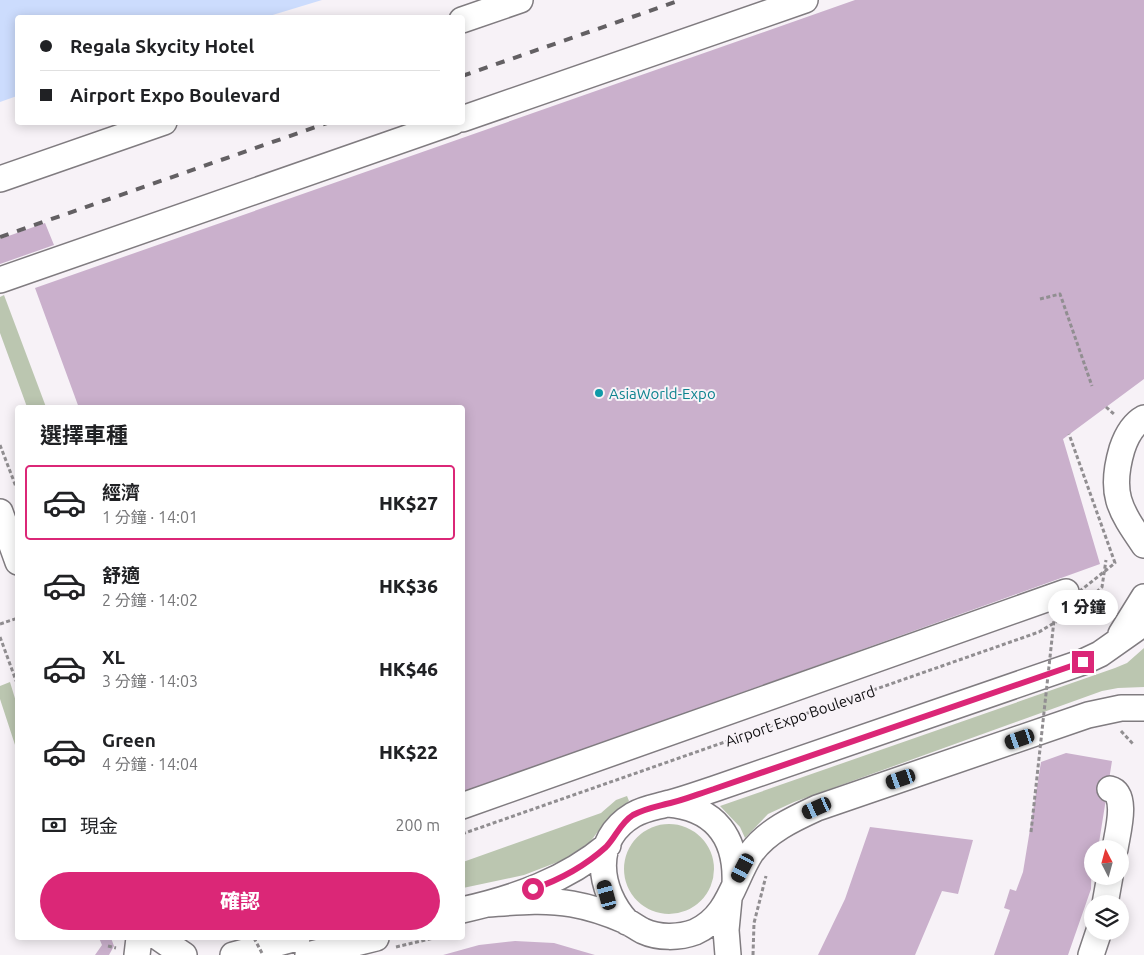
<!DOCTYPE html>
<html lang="zh-TW">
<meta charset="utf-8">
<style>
:root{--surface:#fff;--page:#f2f2f2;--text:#202124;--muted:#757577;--line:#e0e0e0;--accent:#db2777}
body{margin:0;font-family:Ubuntu,"Noto Sans TC",sans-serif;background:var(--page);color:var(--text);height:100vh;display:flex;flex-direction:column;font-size:19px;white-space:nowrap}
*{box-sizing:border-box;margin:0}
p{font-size:16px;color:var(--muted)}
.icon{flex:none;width:28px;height:28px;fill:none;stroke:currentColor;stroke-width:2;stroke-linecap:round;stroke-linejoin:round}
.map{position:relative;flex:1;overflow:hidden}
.sheet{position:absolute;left:15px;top:405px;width:450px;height:535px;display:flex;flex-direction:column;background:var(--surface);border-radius:5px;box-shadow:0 2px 12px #0003}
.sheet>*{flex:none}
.top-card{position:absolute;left:15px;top:15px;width:450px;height:110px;border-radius:5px;box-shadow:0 2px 12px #0003;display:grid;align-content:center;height:110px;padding:0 25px;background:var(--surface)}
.needle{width:32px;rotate:354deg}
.fabs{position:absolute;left:1084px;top:840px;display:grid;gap:10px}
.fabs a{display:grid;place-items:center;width:45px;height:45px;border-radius:50%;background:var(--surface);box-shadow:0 2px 12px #0003;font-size:25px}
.end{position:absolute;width:22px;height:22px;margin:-11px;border:6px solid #db2777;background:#fff;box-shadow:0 0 0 2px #fff}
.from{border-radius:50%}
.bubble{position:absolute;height:35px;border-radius:18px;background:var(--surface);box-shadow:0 2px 12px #0003;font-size:16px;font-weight:800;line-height:35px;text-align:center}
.car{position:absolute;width:15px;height:30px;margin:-15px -8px;border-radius:6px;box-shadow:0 0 4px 1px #0007;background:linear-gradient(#222 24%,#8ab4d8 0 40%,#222 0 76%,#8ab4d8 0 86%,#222 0)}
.top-card b{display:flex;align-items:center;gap:18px;height:48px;font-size:19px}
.top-card b+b{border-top:1px solid var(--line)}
.top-card i{width:12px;height:12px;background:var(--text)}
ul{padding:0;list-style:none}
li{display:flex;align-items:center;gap:15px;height:75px;margin:0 10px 8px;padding:0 15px;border:2px solid transparent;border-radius:5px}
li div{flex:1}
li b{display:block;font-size:19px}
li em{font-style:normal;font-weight:800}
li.active{border-color:var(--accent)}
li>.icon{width:45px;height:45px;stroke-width:1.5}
h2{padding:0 25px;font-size:22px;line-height:60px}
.pay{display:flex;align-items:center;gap:12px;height:55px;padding:0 25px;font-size:19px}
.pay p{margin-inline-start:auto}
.cta{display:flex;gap:10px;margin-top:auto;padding:10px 25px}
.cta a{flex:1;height:58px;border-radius:30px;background:var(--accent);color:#fff;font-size:20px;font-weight:800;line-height:58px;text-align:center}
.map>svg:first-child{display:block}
.green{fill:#bbc6b0}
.water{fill:#ccdcfd}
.building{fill:#cab0cc}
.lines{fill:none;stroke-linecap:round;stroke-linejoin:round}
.minor-casing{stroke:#807c80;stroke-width:28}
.path{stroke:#918e91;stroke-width:3;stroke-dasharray:4 2.5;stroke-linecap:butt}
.minor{stroke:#fff;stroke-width:25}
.rail{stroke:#636063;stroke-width:4;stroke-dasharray:9 9;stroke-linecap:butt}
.path-bridge{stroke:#918e91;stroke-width:3;stroke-dasharray:4 2.5;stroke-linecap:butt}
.route{stroke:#db2777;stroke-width:6}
.culture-dot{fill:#0f9aa8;stroke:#f7f2f7;stroke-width:2}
.labels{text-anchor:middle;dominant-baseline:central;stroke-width:4;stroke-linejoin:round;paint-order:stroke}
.culture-label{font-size:15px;fill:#0d838f;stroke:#f7f2f7;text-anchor:start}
.street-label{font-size:15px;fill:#0f0e10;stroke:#f7f2f7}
</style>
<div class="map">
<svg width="1144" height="955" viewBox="0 0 1144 955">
<rect width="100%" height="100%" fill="#f7f2f7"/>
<path class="green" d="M4 295 46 407H27L0 333V297Z
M1144 648V687L1118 688 1102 691 794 802 768 814 745 838 740 827 720 806 1115 668 1127 663Z
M10 682 17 705V751L0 699V686Z
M627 796 629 801 609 817 590 842 563 860 524 875 463 888V862L601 813 616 800Z
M624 869a45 45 0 1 1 90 0a45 45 0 1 1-90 0Z"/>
<path class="water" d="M0 0H322L266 17 18 18 17 96 0 102Z"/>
<path class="building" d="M855 0H1144V379L1063 439 1100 564 462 793V408H79L35 288Z
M45 223 54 245 0 264V239Z
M1066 753 1112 761 1098 849H1092L1091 889 1068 955H994L1010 910 1004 908 1010 889 1016 891 1023 872 1041 762Z
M870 827 973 840 958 894 942 891 915 955H818L845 899Z
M99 938H111L114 946 109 955H95L102 945Z
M515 941 554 943 595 955H443L479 945Z"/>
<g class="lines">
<defs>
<path id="minor" d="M462 20 520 0
M462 119 805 0
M0 179 164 122
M0 280 453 122
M1144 418C1133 424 1126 437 1122 449 1109 493 1119 509 1144 545
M0 512 18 562
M1121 634 1144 597
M1110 789C1129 794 1117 834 1115 849
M668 804C716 808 737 838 735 884
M462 806 1066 592
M488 904C516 902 544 899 572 904 589 907 610 914 626 921 632 924 637 928 643 931 658 938 679 938 695 932 729 917 733 881 751 853 767 831 793 819 817 808L1088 715 1121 708H1144
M1105 904 1110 876
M462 910C516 898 566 880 608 845
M627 922C598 890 591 840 633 815 645 808 657 807 670 803 685 799 699 794 714 789L1083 662 1100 654 1144 623
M159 938 184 955
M137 955 139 938
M233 955 297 938
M308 955 376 938
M728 955 726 930 729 899
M1091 955 1099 931"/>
</defs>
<use href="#minor" class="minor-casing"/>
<path class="path" d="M1040 299 1060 294 1092 386
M1106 407 1115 415
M0 445 18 492
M1087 601 1102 587 1106 560
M0 624 18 618
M0 637 18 686
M1121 731 1134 745
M462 834 1039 632 1059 620
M108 946 116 948
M396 947 434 938
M753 955 754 923 766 876"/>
<use href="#minor" class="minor"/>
<path class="rail" d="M462 76 681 0
M0 237 330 122"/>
<path class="path-bridge" d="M1031 832 1055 611 1115 563 1069 434
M254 938 263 955"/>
</g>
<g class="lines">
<path class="route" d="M533 889C559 880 585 866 606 847 616 837 620 823 633 815 644 809 654 807 666 804 682 801 698 794 714 789L1083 662"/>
</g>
<circle class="culture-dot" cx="599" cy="393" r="5"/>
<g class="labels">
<g class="culture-label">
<text x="609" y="393">AsiaWorld-Expo</text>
</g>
<g class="street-label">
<text transform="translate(800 716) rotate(-19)">Airport Expo Boulevard</text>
</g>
</g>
</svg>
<div class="fabs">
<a><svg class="needle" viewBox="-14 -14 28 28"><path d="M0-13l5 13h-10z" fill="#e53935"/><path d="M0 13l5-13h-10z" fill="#757577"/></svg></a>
<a><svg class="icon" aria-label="layers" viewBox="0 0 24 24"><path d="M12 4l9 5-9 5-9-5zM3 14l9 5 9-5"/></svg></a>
</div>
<i class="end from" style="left:533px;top:889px"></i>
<i class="end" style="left:1083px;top:662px"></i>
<div class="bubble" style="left:1048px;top:590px;width:70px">1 分鐘</div>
<i class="car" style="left:1020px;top:739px;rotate:251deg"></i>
<i class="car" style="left:901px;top:779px;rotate:251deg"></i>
<i class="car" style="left:817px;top:808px;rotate:246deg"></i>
<i class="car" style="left:743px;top:868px;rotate:208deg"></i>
<i class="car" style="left:607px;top:895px;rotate:345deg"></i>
<div class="top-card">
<b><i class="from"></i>Regala Skycity Hotel</b>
<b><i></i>Airport Expo Boulevard</b>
</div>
<section class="sheet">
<h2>選擇車種</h2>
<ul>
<li class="active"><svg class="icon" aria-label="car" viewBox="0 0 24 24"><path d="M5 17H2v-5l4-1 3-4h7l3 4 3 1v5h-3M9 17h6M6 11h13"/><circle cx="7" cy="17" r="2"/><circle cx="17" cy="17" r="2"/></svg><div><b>經濟</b><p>1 分鐘 · 14:01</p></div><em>HK$27</em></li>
<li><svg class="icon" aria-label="car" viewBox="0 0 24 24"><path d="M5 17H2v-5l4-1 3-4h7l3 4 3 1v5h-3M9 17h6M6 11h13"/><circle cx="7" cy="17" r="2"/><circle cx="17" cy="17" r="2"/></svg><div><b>舒適</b><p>2 分鐘 · 14:02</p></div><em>HK$36</em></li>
<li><svg class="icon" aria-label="car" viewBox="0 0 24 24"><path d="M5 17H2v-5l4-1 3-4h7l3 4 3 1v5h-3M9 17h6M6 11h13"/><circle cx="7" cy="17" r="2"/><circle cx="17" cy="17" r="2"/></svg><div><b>XL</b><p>3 分鐘 · 14:03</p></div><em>HK$46</em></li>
<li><svg class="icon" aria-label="car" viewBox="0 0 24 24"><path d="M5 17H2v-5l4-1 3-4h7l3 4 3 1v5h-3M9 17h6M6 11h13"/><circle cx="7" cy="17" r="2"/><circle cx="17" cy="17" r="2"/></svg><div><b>Green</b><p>4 分鐘 · 14:04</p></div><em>HK$22</em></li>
</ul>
<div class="pay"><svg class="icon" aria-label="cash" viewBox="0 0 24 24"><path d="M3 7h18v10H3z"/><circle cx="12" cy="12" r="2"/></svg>現金<p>200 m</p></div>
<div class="cta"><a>確認</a></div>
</section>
</div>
